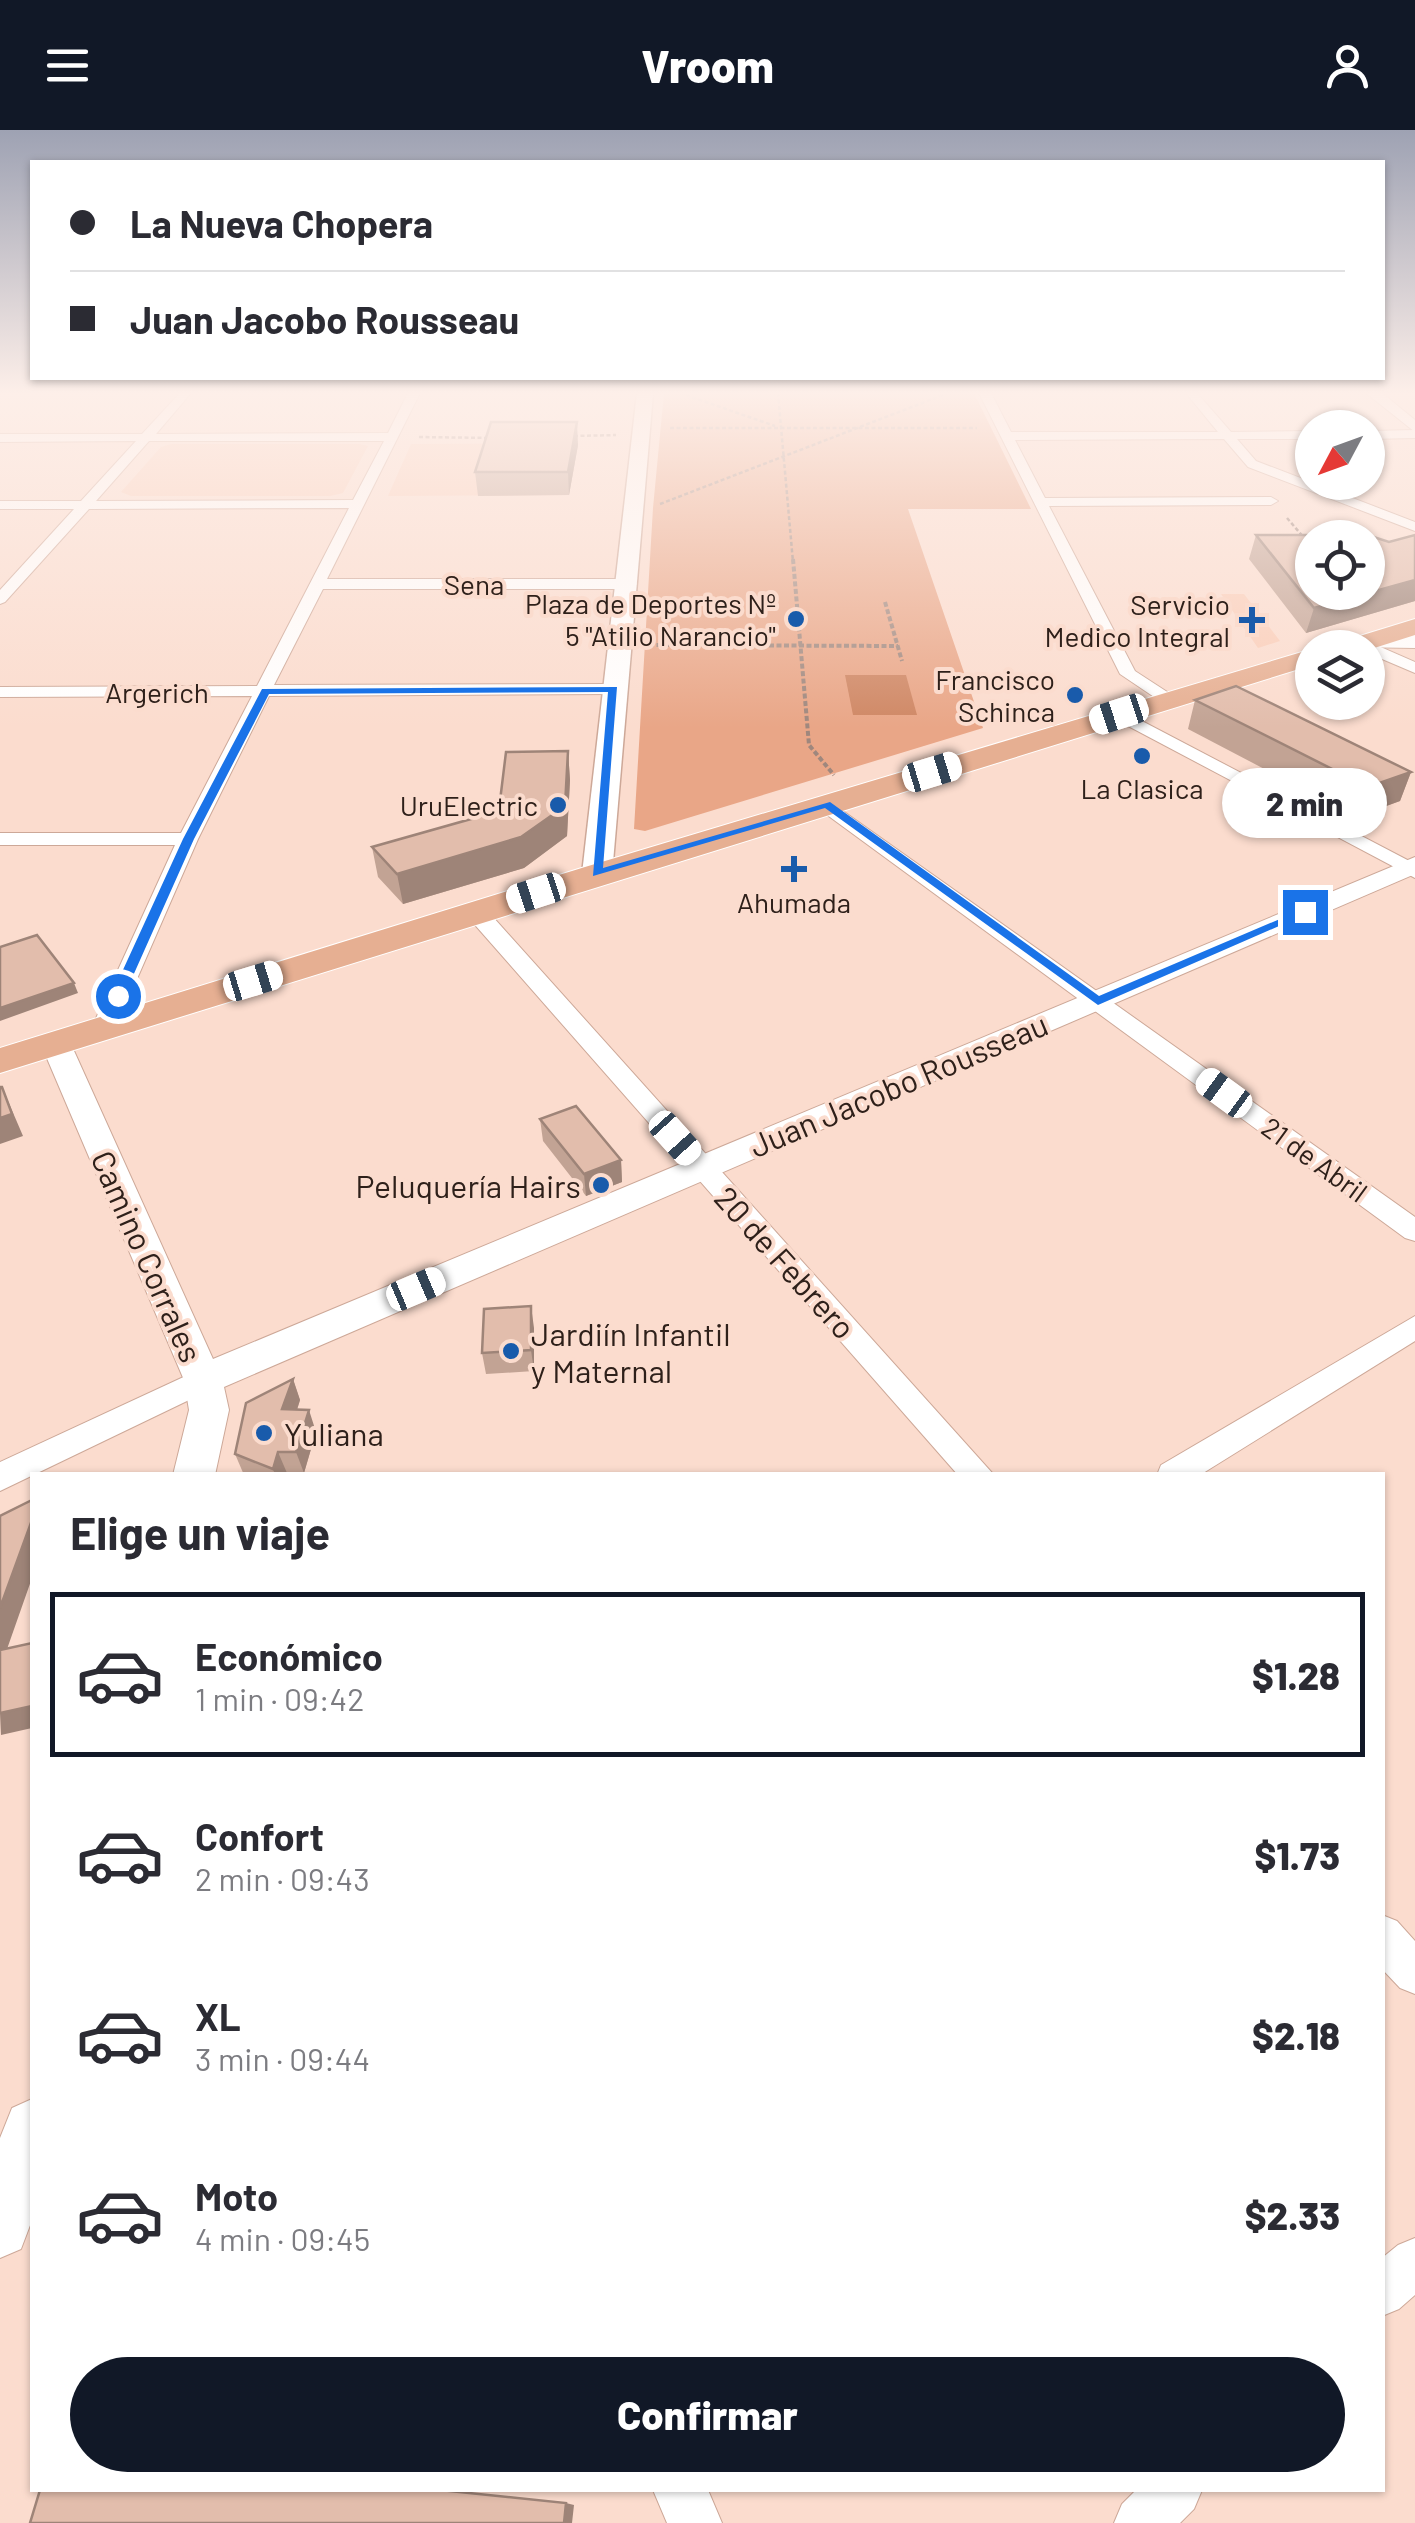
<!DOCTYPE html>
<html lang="es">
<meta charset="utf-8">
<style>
:root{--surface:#fff;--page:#f7f7f7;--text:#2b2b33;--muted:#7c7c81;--line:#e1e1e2;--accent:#111827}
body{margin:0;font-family:Barlow,sans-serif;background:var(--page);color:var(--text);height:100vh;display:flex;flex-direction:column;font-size:38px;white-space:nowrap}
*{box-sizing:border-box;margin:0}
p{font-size:32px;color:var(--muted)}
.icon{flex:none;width:55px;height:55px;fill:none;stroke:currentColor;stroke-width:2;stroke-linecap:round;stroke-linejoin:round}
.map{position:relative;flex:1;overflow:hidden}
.details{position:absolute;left:30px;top:1342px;width:1355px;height:1020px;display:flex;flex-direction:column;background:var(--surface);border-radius:0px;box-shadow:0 2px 8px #0004}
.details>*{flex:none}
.top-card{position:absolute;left:30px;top:30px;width:1355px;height:220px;border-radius:0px;box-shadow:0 2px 8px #0004;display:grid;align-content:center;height:220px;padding:0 40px;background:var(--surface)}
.needle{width:65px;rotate:229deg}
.buttons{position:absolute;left:1295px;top:280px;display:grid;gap:20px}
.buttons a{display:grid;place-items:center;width:90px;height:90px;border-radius:50%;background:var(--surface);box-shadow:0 2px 8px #0004;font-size:50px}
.end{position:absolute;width:45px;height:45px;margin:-22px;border:12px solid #1a73e8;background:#fff;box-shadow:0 0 0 5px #fff}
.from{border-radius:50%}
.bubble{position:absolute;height:70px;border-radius:35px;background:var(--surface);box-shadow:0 2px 8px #0004;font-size:32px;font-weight:800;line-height:70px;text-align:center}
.car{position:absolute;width:30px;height:60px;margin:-30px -15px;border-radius:12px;box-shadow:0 0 8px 2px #0007;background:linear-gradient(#fff 24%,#345 0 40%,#fff 0 76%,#345 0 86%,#fff 0)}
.top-card b{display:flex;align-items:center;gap:35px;height:95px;font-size:38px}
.top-card b+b{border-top:2px solid var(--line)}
.top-card i{width:25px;height:25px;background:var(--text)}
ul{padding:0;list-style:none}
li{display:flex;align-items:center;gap:30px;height:165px;margin:0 20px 15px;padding:0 20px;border:5px solid transparent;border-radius:0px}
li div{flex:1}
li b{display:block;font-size:38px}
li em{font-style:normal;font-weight:800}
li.active{border-color:var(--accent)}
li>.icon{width:90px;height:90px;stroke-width:1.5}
h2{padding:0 40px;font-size:45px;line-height:120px}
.action{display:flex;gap:20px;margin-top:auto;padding:20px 40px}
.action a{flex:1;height:115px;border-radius:60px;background:var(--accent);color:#fff;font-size:40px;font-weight:800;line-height:115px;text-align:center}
header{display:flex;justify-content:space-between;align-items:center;height:130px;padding:0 40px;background:var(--accent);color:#fff;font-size:45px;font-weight:800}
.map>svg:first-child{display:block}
.built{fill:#facdb8}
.green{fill:#e9a687}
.water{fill:#cf8764}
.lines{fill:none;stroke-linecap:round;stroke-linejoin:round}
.minor-casing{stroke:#cda898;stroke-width:2}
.tertiary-casing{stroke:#cda898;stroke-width:2}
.secondary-casing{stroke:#cda898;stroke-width:3}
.primary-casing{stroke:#fff;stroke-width:2}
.path-far1{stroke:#9f877d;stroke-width:2.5;stroke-dasharray:4 2.5;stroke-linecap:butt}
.path{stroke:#9f877d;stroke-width:4;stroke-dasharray:5 2.5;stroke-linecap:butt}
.minor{fill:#fff;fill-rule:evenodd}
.tertiary{fill:#fff;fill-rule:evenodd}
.secondary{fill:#fff;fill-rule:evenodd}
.primary{fill:#e6af92;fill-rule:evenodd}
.wall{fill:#c2a394}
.shaded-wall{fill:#9e8478}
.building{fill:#e2bdac;stroke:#9e8478;stroke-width:2.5}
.route{fill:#1a73e8}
.poi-dot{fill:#195bab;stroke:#fbdcce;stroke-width:4}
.labels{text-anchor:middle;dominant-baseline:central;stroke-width:8;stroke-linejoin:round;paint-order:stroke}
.far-street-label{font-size:28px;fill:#2e201a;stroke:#fbdcce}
.far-poi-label{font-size:28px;fill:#2e201a;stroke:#fbdcce;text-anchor:end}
.street-label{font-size:32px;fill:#2e201a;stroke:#fbdcce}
.poi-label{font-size:32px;fill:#2e201a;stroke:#fbdcce;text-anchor:start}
</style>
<header><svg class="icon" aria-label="menu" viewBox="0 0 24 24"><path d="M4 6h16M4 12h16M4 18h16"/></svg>Vroom<svg class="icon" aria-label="person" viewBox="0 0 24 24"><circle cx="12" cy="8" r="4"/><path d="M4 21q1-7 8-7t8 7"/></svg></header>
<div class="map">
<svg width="1415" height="2393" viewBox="0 0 1415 2393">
<rect width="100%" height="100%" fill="#fbdcce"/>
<path class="built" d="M578 313 569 365 388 366 411 314Z
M171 314H359L368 316 343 363 330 366H131L121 362 161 317Z
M1221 464H1244L1280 511 1258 518Z"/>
<path class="green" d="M664 263H974L1031 379H908L983 598 645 701 634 699 653 378Z"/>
<path class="water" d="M845 545H906L917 585H853Z"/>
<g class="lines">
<defs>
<path id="minor" d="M180 263H191L156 304 388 303 408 263H420L327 449H629L637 454 629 459H323L274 555 613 554 622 559 613 564 269 566 198 709 116 897 104 904 92 897 175 715H0V703H181L252 566 0 567V557L257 556 349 378 89 379 5 472 0 474V460L74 379H0V371H81L136 311 0 312V304H142ZM149 311H384L353 370 96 371Z
M979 263H991L1011 302H1218L1186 263H1197L1231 302 1312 301V309H1237L1256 331 1415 392V401L1248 337 1224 309 1015 310 1045 368 1271 367 1278 371 1271 375 1049 376 1135 541 1178 569 1163 573 1120 544Z
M1415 300V308L1368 309V301Z
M1360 508 1415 532V543L1368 523V518L1354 516 1352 513Z
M1119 579 1415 734V748L1113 588V580Z
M826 669 1415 1087V1111L1405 1108 819 679 816 675Z
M476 775 484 777 994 1345H958L468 787 465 782Z
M1415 1186V1211L1200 1345H1157L1161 1335Z
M203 1238 214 1242 219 1250 214 1258 0 1361V1332Z
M1382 1785 1397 1791 1415 1811V1864L1400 1858 1382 1839Z
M1415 2108V2165L1399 2179 1382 2186V2128L1398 2115Z
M653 2360H708L722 2393H667Z
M1136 2360H1202L1194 2379 1180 2393H1114L1122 2374Z"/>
<path id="tertiary" d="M1366 263H1382L1415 290V302Z
M1415 506V518L1353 517 1350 513 1360 507Z
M1415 727V744L224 1257 229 1280 215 1345H173L189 1280 184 1250 40 912 44 906H66L70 912 213 1229Z
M32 1969V2090L21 2119 0 2128V2008L12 1978Z"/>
<path id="secondary" d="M637 263H653L648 323 612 744 607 750H587L582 744Z"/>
<path id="primary" d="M1415 489V505L1368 520 1333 518 1337 513Z
M1312 519V535L0 943V918L585 737Z"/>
</defs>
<use href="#minor" class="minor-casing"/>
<use href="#tertiary" class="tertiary-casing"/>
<use href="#secondary" class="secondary-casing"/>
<use href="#primary" class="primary-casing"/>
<path class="path-far1" d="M680 263 775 296
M778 263 793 432
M670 298H977
M574 306 616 305
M419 307 492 308
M660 374 948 263
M1287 388 1312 417"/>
<path class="path" d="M793 429 809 615 834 645
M885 472 902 531
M649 515 898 516"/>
<use href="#minor" class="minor"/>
<use href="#tertiary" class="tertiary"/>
<use href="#secondary" class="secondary"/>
<use href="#primary" class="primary"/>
</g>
<path class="wall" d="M578 315 569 365 478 366 475 342Z
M1256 405 1312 462 1389 412 1415 405V471L1306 503 1249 429Z
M1195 570 1411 642 1400 671 1356 687 1188 599Z
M568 621 570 650 567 706 524 738 403 774 378 747 372 717 478 687Z
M540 989 621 1030 622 1052 586 1066 543 1011Z
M534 1198V1241L486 1244 482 1223Z
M293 1249 300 1270 297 1280 316 1302 304 1343 244 1345 235 1324Z"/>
<path class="shaded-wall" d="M577 292 578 315 569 365 568 342Z
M1415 450V471L1306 503 1314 478Z
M568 621 570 650 567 706 524 738 403 774 397 744 565 676Z
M1411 642 1400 671 1356 687 1368 657Z
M74 853 78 863 0 891V878Z
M2 957 23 1006 0 1014V988Z
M621 1030 622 1052 586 1066 584 1044Z
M531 1176 534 1198V1241L531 1220Z
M293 1249 300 1270 290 1301 282 1279Z
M309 1280 316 1302 304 1343 296 1322Z
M278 1322 287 1343 286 1345H275L273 1339Z
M32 1390V1448L0 1539V1478Z
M32 1576V1598L1 1605 0 1583Z
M566 2373 574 2375 572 2393H564Z"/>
<path class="building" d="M491 292H577L568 342H475Z
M1256 405H1321L1323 408H1312V462H1368V409L1374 407 1389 412 1415 405V450L1314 478Z
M1236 556 1411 642 1368 657 1195 570Z
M568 621 565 676 521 707 397 744 372 717 478 687 500 671 506 622Z
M37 805 74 853 0 878V817Z
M0 957H2L12 984 0 988Z
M576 976 621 1030 584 1044 540 989Z
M531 1176V1220L482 1223 484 1179Z
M293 1249 282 1279 309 1280 296 1322H278L273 1339 235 1324 246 1273Z
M32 1370V1390L0 1478V1386Z
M32 1513V1576L0 1583V1520Z
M40 2360H440L566 2373 564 2393H30Z"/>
<linearGradient id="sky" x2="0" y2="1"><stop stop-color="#9ea2b3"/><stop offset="0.44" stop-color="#fdefe9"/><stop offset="1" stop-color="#fdefe9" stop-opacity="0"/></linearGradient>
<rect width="1415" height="598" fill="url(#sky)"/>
<path class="route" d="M617 557 603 738 830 672 1099 866 1301 780 1311 782 1098 875 825 678 593 746 608 562 269 564 194 709 124 866 118 869 111 866 183 709 262 559Z"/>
<g class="poi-dot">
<circle cx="796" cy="489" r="10"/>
<path d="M1247 475h10v10h10v10h-10v10h-10v-10h-10v-10h10z"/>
<circle cx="1075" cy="565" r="10"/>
<circle cx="1142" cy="626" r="10"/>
<circle cx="558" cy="675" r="10"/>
<path d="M789 724h10v10h10v10h-10v10h-10v-10h-10v-10h10z"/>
<circle cx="601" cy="1055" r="10"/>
<circle cx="511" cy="1221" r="10"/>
<circle cx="264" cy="1303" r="10"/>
</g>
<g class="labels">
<g class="far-street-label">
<text x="474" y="454">Sena</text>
<text x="157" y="562">Argerich</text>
<text transform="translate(1315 1029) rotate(36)">21 de Abril</text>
</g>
<g class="far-poi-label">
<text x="776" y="473">Plaza de Deportes Nº<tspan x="776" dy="32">5 "Atilio Narancio"</tspan></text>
<text x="1230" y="474">Servicio<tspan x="1230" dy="32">Medico Integral</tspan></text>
<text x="1055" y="549">Francisco<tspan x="1055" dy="32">Schinca</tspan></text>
<text x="1142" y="658" text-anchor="middle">La Clasica</text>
<text x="538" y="675">UruElectric</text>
<text x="794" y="772" text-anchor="middle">Ahumada</text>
</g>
<g class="street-label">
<text transform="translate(898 954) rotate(-23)">Juan Jacobo Rousseau</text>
<text transform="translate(148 1126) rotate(66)">Camino Corrales</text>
<text transform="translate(786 1132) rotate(48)">20 de Febrero</text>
</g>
<g class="poi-label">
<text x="581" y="1055" text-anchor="end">Peluquería Hairs</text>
<text x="531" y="1203">Jardiín Infantil<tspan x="531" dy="37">y Maternal</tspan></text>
<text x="284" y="1303">Yuliana</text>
</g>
</g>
</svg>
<div class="buttons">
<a><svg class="needle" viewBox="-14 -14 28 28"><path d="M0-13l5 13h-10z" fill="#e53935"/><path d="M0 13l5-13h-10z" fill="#7c7c81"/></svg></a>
<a><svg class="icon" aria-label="locate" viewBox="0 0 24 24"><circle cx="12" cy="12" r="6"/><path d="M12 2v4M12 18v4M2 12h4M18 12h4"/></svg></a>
<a><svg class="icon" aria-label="layers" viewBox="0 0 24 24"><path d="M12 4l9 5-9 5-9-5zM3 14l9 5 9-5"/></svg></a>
</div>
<i class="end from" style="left:118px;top:866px"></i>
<i class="end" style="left:1305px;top:782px"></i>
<div class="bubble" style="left:1222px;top:638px;width:165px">2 min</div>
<i class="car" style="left:1119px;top:584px;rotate:252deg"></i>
<i class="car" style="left:932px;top:642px;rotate:73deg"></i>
<i class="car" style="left:536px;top:763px;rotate:252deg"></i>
<i class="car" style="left:253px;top:851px;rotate:73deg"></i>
<i class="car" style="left:1224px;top:963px;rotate:306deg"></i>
<i class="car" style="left:675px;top:1008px;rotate:138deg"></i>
<i class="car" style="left:416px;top:1159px;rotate:67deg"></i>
<div class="top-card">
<b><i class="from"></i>La Nueva Chopera</b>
<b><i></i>Juan Jacobo Rousseau</b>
</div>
<section class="details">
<h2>Elige un viaje</h2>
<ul>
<li class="active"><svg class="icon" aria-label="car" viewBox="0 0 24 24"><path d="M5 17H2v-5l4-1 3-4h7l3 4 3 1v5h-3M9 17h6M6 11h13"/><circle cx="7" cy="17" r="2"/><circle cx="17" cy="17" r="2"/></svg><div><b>Económico</b><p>1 min · 09:42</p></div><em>$1.28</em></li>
<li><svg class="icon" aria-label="car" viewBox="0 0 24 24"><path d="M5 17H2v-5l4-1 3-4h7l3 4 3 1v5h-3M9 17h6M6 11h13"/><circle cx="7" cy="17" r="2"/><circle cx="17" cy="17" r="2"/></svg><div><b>Confort</b><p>2 min · 09:43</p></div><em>$1.73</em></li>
<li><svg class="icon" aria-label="car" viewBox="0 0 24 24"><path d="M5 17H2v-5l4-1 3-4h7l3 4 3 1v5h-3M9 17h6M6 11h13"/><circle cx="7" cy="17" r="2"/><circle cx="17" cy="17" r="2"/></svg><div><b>XL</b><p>3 min · 09:44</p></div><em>$2.18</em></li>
<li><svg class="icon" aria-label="car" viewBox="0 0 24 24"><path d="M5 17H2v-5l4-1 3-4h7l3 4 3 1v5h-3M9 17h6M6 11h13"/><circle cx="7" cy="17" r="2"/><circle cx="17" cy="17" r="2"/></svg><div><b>Moto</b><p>4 min · 09:45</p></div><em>$2.33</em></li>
</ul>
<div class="action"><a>Confirmar</a></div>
</section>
</div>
